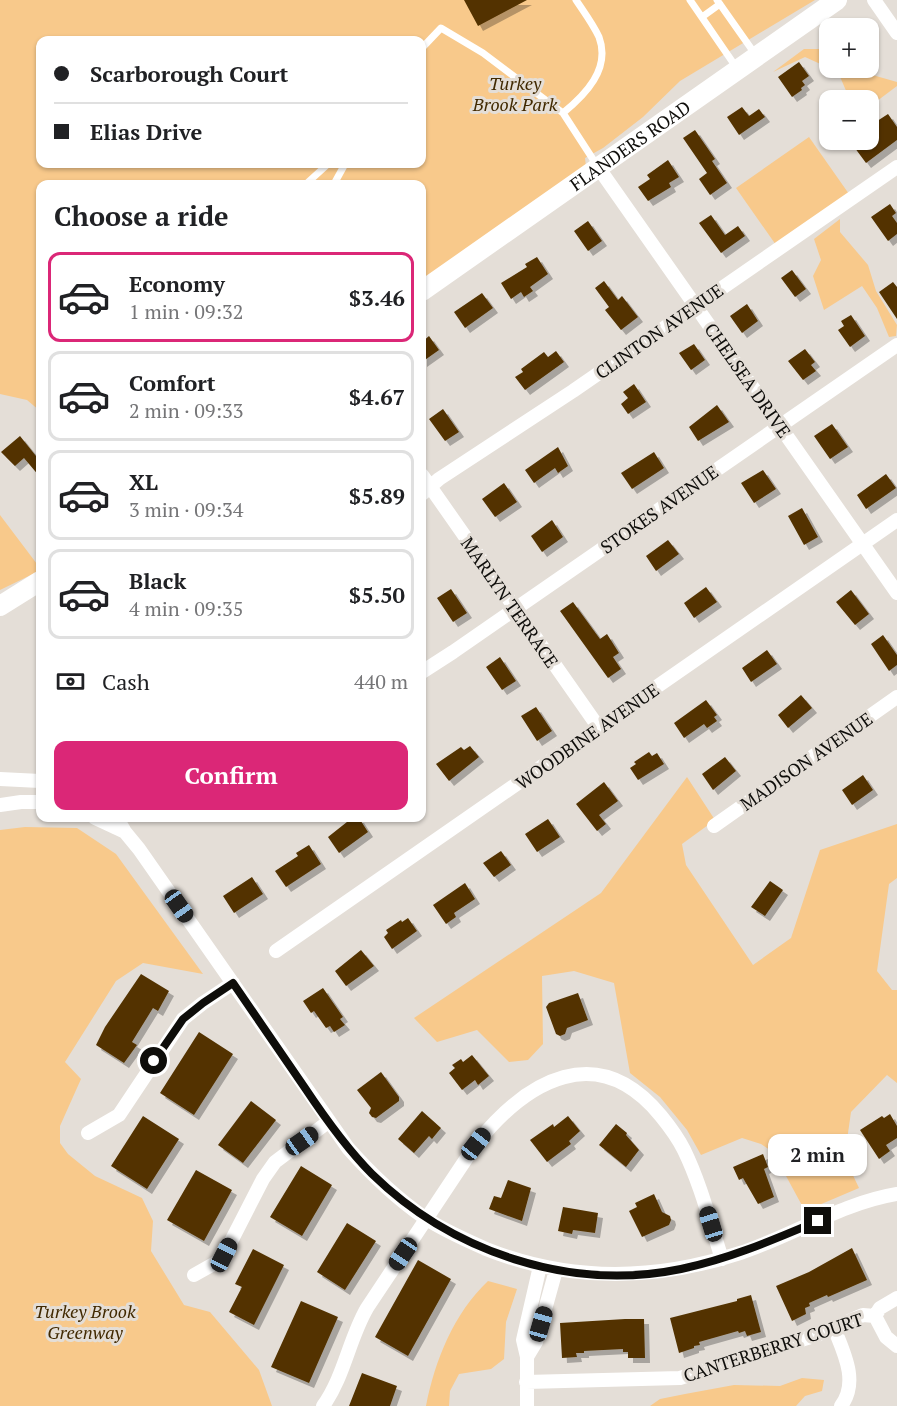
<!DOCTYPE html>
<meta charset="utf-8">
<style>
:root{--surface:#fff;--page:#f2f2f2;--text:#202124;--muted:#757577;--line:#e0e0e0;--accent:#db2777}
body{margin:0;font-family:"PT Serif",serif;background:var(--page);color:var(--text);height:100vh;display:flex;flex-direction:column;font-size:22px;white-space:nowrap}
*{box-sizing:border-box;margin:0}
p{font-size:20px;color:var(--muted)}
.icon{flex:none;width:33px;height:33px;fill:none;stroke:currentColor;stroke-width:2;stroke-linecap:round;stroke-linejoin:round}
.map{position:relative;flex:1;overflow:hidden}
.panel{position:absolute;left:36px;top:180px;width:390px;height:642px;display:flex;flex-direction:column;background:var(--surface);border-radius:12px;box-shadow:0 2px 4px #0004}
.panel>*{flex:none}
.banner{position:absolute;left:36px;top:36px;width:390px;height:132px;border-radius:12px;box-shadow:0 2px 4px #0004;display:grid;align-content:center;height:132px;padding:0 18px;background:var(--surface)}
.buttons{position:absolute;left:819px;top:18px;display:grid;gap:12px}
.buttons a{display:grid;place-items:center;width:60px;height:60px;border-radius:12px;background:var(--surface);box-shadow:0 2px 4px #0004;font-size:30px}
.end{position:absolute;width:27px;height:27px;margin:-14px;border:8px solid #0e0d0a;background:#fff;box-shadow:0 0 0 3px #fff}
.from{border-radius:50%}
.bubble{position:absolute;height:42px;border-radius:12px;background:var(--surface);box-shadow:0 2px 4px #0004;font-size:20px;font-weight:700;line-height:42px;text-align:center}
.car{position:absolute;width:18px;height:36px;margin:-18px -9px;border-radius:8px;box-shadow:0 0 4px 2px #0007;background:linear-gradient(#222 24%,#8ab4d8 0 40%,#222 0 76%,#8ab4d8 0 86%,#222 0)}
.banner b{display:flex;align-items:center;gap:21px;height:57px;font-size:22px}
.banner b+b{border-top:2px solid var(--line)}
.banner i{width:15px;height:15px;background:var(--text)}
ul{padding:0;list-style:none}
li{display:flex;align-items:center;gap:18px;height:90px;margin:0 12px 9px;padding:0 6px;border:3px solid var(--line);border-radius:12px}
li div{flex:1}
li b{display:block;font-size:22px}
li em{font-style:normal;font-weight:700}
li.current{border-color:var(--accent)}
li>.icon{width:54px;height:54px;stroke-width:1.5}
h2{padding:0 18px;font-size:27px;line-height:72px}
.pay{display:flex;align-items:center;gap:15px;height:66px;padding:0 18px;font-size:22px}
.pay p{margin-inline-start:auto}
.button{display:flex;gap:12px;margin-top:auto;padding:12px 18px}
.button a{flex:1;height:69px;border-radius:12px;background:var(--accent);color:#fff;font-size:24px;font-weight:700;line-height:69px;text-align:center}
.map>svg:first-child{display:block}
.green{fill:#f8c98b;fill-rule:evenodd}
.building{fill:#523300;filter:url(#shadow)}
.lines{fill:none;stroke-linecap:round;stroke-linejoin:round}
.service{stroke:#fff;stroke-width:7}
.minor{stroke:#fff;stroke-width:14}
.secondary{stroke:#fff;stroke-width:20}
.route{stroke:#0e0d0a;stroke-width:8}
.labels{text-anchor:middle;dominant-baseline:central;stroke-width:6;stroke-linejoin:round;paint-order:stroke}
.park-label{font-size:18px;font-style:italic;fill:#412901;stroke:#e4ded7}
.street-label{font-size:18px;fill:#0e0d0a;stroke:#e4ded7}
</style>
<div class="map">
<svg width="897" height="1406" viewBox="0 0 897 1406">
<defs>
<filter id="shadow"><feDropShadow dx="5" dy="5" stdDeviation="0" flood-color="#0004"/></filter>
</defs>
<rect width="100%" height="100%" fill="#e4ded7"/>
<path class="green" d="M0 0H815L680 81 643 117 603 148 585 158 586 167 422 283V184H40V411L27 400 0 394ZM40 40H422V164H40Z
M829 33 830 68H859L862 72 897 82V86L869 107 868 100H850L838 72 805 57 773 72 804 49H821L826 35Z
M809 137 849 194 776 245 736 188Z
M840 219V232L868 265 876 291 897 325 896 336 889 337 877 308 862 286 824 310 813 276 821 260 814 239Z
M0 515 40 568 35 573 0 590Z
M687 777 715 820 682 844 686 865 753 965 791 938 820 850 897 824V878L889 884 877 971 892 990H897V1083L887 1075 851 1112 846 1147 850 1169 859 1188 805 1211 773 1152 761 1144 742 1138 701 1155 687 1130 660 1097 630 1073 614 983 574 971 542 976 543 1044 528 1060 509 1062 477 1030 437 1042 414 1018 601 893Z
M25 827 77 828 116 854 203 974 143 963 116 981 65 1062 81 1079 60 1126V1143L68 1154 95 1176 142 1198 153 1221 151 1251 184 1305 210 1312 259 1370 272 1406H0V830Z
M488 1281 517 1289 506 1322 504 1359 491 1369 459 1374 450 1391 449 1406H426C435 1360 454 1313 488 1281Z
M802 1378 824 1380 822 1391 805 1396 796 1406H650L660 1399 685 1394 734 1385 780 1386Z"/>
<path class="building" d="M464 0H527L478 26Z
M799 62 809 76 802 81 805 85 801 88 802 90 792 97 778 77Z
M742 107 749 116 759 109 765 117 739 135 727 117Z
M888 114 897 127V140L866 163 849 140H868V127Z
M695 130 715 159 712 161 727 183 710 195 699 179 707 173 683 138Z
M668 160 679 177 669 183 671 187 648 201 638 187 650 179 647 175Z
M890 204 896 213 892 216 897 223V234L888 241 871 217Z
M711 215 725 235 738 226 745 236 721 253 699 223Z
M588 221 602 241 588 251 574 231Z
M537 257 548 274 530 287 533 291 524 297 521 292 511 299 501 283 527 267 525 264Z
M792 270 806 289 795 297 781 278Z
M604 281 618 300 622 296 638 317 621 330 605 310 609 307 595 288Z
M893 282 897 287V319L879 292Z
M482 293 493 308 465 328 454 312Z
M747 304 758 321 742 333 730 316Z
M851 315 865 336 850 347 838 330 844 326 841 321Z
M429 336 439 350 422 362V342Z
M694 344 705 360 691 370 679 353Z
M805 349 815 362 811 365 816 371 803 380 788 361Z
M556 351 564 362 525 390 515 377 523 372 521 369 544 352 548 357Z
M634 384 646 402 628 414 621 404 628 398 623 392Z
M717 405 729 422 698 441 689 427Z
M443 409 459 432 445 441 429 419Z
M832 424 848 447 830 459 814 436Z
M20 436 40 461V477L24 458 15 466 1 452Z
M558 447 568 466 558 473 555 468 534 483 525 470Z
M654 452 664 468 632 489 621 473Z
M763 470 776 489 754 503 741 483Z
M886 474 896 488 866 509 857 495Z
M504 483 517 502 495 517 482 499Z
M802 508 818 537 804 545 788 516Z
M552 520 563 537 542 552 531 536Z
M668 540 679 554 656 571 646 556Z
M706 587 717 602 694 618 684 603Z
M451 589 467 613 453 622 437 598Z
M851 590 869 614 855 625 836 602Z
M573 602 600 639 607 634 619 653 613 657 621 669 608 678 560 611Z
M883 635 897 655V665L889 671 871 644Z
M767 650 777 664 751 682 742 668Z
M500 657 516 681 502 690 486 667Z
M801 695 812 708 788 728 778 715Z
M706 700 717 715 714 717 717 721 707 728 704 724 684 738 674 723Z
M536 707 552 731 537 741 521 716Z
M470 746 479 757 449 781 436 764 461 747 464 750Z
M649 752 652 756 657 753 664 764 638 780 630 768 636 764 634 762Z
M725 757 736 771 713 790 702 774Z
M863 775 873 790 852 805 842 790Z
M604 782 618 801 599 815 606 824 597 831 576 804Z
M352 818H359L368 832 339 853 328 837Z
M548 819 560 837 537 852 525 834Z
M309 845 321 864 286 887 275 871 298 856 296 853Z
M501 851 511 865 494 877 483 863Z
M252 877 263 894 234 913 223 896Z
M770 881 783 890 765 916 751 907Z
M465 883 475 899 454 913 456 917 446 924 433 905Z
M408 918 417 931 392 949 384 937 388 933 386 930 401 920 402 922Z
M361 950 374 966 346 986 335 971Z
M141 974 169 991 158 1011 153 1008 132 1042 137 1045 124 1063 96 1045 105 1027Z
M323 988 343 1017 340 1019 345 1025 334 1032 330 1026 326 1028 314 1011 311 1013 303 1001Z
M578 993 588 1020 567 1028 565 1034 560 1036 556 1034 546 1007 549 1003Z
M199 1032 233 1054 194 1115 160 1093Z
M472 1055 489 1076 478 1085 475 1080 462 1090 449 1073 455 1068 452 1065 461 1059 463 1062Z
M381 1072 399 1097V1101L376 1118 372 1117 369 1113 371 1108 357 1090Z
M251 1101 276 1120 243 1163 218 1145Z
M422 1111 441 1128 432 1139 429 1136 414 1153 398 1139Z
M890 1114 897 1126V1138L886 1145 890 1151 879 1159 860 1130 882 1116 884 1118Z
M143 1116 179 1139 147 1189 111 1166Z
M568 1116 580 1131 569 1141 571 1144 547 1162 530 1140 553 1124 554 1127Z
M616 1124 627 1133 626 1135 639 1150 626 1167 599 1145Z
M763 1154 768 1167 764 1169 774 1197 758 1204 743 1178 739 1180 733 1167Z
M301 1166 332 1185 302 1236 270 1217Z
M196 1170 232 1190 204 1241 167 1220Z
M508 1180 531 1188 522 1221 489 1209 494 1196 501 1198Z
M654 1194 662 1212 670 1216 671 1220 669 1225 642 1237 629 1211 637 1207 635 1203Z
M563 1207 598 1213 595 1233 573 1230 572 1234 558 1231Z
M347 1223 376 1241 345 1290 317 1272Z
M852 1248 867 1280 828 1297 827 1295 809 1303 810 1306 805 1308 806 1314 792 1321 776 1286 809 1272Z
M253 1249 284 1265 254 1325 229 1312 242 1287 235 1284Z
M418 1260 451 1279 408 1356 375 1337Z
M751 1295 761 1332 747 1336 745 1331 739 1333 738 1331 699 1342 700 1345 694 1346V1348L679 1353 670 1318 737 1301V1299Z
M301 1301 338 1317 309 1383 271 1367Z
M625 1319H644L645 1358H628V1352H623V1349L584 1351V1353H576L577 1357 562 1358 560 1323Z
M362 1373 397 1386 390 1406H349Z"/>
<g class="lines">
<path class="service" d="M690 0 736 67
M717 0 755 54
M702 17 720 4
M422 48 441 28 483 53 563 113 598 167
M563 113C585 95 611 69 599 37 593 24 584 12 576 0
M306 184 328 164
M334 184 345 164"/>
<path class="minor" d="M874 0 897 33
M598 167 897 593
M422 475 599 728
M422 494 439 479 573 391 897 167
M422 672 453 652 897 345
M0 779 40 781
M0 805 21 802H40
M95 818 125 832
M117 818 125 832 139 849 348 1148C371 1174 396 1198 425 1218 443 1230 466 1240 486 1249 569 1282 655 1281 740 1253 792 1236 842 1203 897 1194
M714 826 897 697
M276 951 897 520
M88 1133 119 1115 183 1019 203 1003 233 983
M194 1275 217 1262 224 1255 263 1179 275 1162 328 1122
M875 1316 886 1337 897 1346
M875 1316 880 1308 897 1298
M834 1328C844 1353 859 1382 841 1406
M527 1357 536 1342 556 1270
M526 1382 680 1378 817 1335 863 1315 875 1316
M323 1406C344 1377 349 1339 367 1308L476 1144C527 1080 598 1039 661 1116 670 1127 678 1138 684 1150 701 1185 710 1222 722 1259
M527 1406V1357L523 1340 540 1266"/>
<g class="secondary">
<path id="s1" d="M422 291 837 0"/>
<path d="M0 606 40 581"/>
</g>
</g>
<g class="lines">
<path class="route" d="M154 1061 183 1019 203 1003 233 983C257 1018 281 1053 305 1088 325 1118 346 1148 372 1174 452 1252 570 1292 681 1269 729 1259 773 1240 818 1221"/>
</g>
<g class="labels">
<g class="park-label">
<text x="515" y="83">Turkey<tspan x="515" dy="21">Brook Park</tspan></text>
<text x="85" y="1311">Turkey Brook<tspan x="85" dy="21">Greenway</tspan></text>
</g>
<g class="street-label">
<text stroke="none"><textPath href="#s1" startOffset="254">FLANDERS ROAD</textPath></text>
<text transform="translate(659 331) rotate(-35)">CLINTON AVENUE</text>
<text transform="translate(748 380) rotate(55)">CHELSEA DRIVE</text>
<text transform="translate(659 509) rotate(-35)">STOKES AVENUE</text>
<text transform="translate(510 602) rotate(55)">MARLYN TERRACE</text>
<text transform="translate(587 736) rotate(-35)">WOODBINE AVENUE</text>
<text transform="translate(806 761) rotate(-35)">MADISON AVENUE</text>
<text transform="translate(773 1347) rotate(-18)">CANTERBERRY COURT</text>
</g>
</g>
</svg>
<div class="buttons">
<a>+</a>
<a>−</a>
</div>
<i class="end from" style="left:154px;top:1061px"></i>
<i class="end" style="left:818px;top:1221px"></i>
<div class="bubble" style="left:768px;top:1134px;width:99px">2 min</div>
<i class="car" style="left:179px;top:906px;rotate:145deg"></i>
<i class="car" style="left:302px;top:1141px;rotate:55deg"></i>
<i class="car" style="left:476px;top:1144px;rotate:38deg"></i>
<i class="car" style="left:711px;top:1224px;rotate:343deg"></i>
<i class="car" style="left:403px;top:1254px;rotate:214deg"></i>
<i class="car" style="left:224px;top:1255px;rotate:27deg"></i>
<i class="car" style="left:541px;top:1324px;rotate:16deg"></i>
<div class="banner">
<b><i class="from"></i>Scarborough Court</b>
<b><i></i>Elias Drive</b>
</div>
<section class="panel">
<h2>Choose a ride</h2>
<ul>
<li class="current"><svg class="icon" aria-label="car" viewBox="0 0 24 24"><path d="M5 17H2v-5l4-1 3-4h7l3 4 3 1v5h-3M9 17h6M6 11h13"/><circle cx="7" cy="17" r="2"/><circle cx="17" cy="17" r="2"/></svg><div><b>Economy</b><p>1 min · 09:32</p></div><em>$3.46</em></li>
<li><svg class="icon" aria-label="car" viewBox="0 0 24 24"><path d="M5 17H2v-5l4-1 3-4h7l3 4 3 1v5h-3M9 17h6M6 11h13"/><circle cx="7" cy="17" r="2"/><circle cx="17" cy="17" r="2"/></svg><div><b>Comfort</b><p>2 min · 09:33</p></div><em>$4.67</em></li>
<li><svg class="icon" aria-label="car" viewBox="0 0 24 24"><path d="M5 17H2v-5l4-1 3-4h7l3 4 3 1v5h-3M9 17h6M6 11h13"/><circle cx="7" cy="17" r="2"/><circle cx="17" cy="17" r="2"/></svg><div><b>XL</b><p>3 min · 09:34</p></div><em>$5.89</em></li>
<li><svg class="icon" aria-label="car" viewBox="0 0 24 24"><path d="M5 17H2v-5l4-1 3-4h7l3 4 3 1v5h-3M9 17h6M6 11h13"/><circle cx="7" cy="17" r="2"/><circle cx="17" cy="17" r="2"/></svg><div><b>Black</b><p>4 min · 09:35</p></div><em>$5.50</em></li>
</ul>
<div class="pay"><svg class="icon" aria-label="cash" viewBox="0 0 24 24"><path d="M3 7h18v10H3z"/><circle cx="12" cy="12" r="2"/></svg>Cash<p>440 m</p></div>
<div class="button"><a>Confirm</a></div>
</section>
</div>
